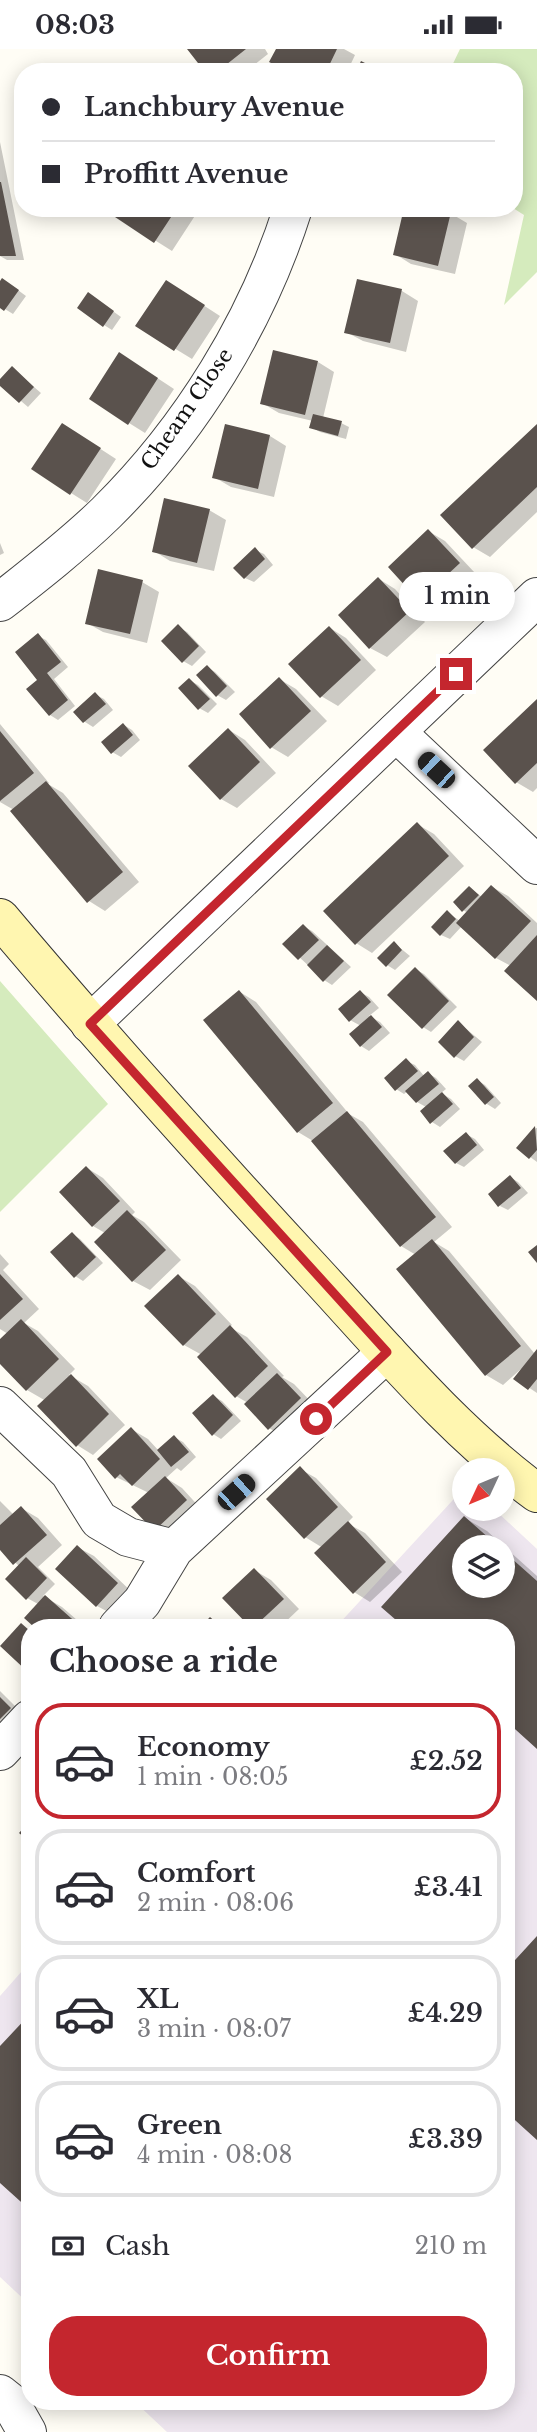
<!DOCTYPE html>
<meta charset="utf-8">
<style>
:root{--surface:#fff;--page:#f7f7f7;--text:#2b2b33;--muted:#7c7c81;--line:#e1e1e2;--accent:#c4262e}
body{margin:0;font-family:"Libre Baskerville",serif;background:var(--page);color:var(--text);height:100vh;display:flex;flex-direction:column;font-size:26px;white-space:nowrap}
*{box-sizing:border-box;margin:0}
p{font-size:23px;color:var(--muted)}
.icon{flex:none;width:38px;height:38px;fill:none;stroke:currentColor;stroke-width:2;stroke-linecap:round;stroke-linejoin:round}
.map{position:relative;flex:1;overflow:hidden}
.drawer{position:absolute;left:21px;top:1570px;width:494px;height:791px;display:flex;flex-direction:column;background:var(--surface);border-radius:28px;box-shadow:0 4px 18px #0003}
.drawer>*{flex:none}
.hud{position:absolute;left:14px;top:14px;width:509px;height:154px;border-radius:28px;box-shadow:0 4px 18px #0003;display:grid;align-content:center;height:154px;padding:0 28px;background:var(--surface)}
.needle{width:46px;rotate:226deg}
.controls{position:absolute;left:452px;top:1409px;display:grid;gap:14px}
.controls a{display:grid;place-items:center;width:63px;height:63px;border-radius:50%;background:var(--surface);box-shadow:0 4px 18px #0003;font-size:35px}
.end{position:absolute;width:32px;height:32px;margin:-16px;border:9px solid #c4262e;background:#fff;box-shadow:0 0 0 4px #fff}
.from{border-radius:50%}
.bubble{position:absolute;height:49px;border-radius:24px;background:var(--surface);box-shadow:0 4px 18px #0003;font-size:23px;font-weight:600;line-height:49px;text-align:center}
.car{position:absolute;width:21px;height:42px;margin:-21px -10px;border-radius:9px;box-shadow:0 0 5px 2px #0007;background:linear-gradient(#222 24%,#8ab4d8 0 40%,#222 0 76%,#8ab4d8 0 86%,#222 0)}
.hud b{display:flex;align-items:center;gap:24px;height:66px;font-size:26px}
.hud b+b{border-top:2px solid var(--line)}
.hud i{width:18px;height:18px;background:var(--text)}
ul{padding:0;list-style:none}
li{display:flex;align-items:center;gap:21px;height:116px;margin:0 14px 10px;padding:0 14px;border:4px solid var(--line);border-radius:28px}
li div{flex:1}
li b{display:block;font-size:26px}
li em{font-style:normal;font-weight:600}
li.on{border-color:var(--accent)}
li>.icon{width:63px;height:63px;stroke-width:1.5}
h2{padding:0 28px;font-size:32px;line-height:84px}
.pay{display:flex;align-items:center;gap:18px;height:77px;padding:0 28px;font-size:26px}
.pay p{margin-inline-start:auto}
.action{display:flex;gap:14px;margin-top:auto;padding:14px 28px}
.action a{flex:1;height:80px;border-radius:28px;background:var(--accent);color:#fff;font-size:28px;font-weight:600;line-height:80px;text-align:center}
.status{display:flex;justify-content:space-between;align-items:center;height:49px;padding:0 35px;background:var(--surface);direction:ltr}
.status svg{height:19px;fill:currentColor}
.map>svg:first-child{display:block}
.industrial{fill:#eee6ef;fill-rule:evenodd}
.green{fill:#d5ebbd}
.shadow{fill:#0003;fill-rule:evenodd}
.building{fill:#5a524d}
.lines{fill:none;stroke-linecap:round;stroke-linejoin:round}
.minor-casing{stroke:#444;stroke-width:40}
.tertiary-casing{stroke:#444;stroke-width:40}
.secondary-casing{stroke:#333;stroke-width:40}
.minor{stroke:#fff;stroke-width:38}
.tertiary{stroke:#fff;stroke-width:38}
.secondary{stroke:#fff6b0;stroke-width:38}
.route{stroke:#c4262e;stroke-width:9}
.labels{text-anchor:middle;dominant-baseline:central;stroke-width:7;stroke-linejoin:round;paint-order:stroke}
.street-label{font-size:21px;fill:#111;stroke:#fff}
</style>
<div class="status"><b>08:03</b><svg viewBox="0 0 49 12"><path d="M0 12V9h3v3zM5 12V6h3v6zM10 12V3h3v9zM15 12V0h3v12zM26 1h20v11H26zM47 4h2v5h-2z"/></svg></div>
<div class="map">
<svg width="537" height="2383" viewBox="0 0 537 2383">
<rect width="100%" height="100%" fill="#fffdf5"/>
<path class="industrial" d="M464 1439V1460H494L537 1500V2383H167L134 2352H506V1578H336ZM464 1498H502V1536H464Z
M30 1913V2256L0 2228V1947Z"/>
<path class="green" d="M460 0H537V223L504 256 524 166 513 159H514V23H449Z
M0 932 108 1055 0 1163Z"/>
<path class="shadow" d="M190 0H265L268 5 245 23H207Z
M278 0H344L355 6 347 23H289Z
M0 93 24 211H7L0 207Z
M123 159H200L172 202 118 168Z
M450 164 467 174 455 225 411 215 395 205Z
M358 232 402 242 418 252 406 303 363 292 346 283Z
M0 235 11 236 26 247 13 265 0 257Z
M183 243 220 267 192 310 138 277Z
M96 250 121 268 112 281 104 276Z
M318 313 334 323 323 369 341 374 349 378 346 390 320 383 311 378 313 372 279 364 262 354Z
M136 315 174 340 145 384 129 374Z
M12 319 41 344 28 358 0 334Z
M226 377 270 387 286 397 274 448 231 438 214 428Z
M537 377V463L490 508 473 498Z
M79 386 116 410 87 454 71 444Z
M209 461 226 471 214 522 170 512 154 502Z
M428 482 445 492 475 524 437 560 420 550Z
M0 494 4 504 0 506Z
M255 501 264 505 273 516 254 533 245 529Z
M379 530 395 540 425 573 387 608 370 599Z
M142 533 159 543 147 594 103 583 87 574Z
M178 578 187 583 206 603 192 617 183 612Z
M330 579 346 589 376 621 338 657 321 647Z
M38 587 46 591 68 618 54 630 75 657 58 671 50 666 40 631Z
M207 618 215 623 235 643 226 651 217 646Z
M279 630 296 640 327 672 288 708 271 698Z
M189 631 198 636 217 655 208 664 199 659Z
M96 646 104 650 113 661 93 678 85 673 76 663Z
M537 653V739L533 743 516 733Z
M0 675 49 734 48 735 63 744 139 833 105 862 89 852 14 761 0 753Z
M124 676 132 681 140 691 121 708 112 703Z
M229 681 245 691 276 724 237 759 221 750Z
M417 775 434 785 464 817 372 904 356 894Z
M492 838 508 847 537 874V949L511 917 496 909 462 877 450 890 441 886 447 863 460 872 468 864 463 861 469 839 482 848Z
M303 877 312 882 351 918 332 936 324 931 285 895Z
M394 894 410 907 395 921 387 916Z
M415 920 424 925 457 958 431 983 423 978Z
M240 943 256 953 349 1065 363 1073 452 1178 434 1193 449 1202 535 1305 537 1304V1344L516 1330 521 1320 503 1336 486 1326 416 1206 401 1197 313 1092 298 1083Z
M360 943 369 948 379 959 369 967 380 973 390 984 369 1002 361 997V977L350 971Z
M458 973 482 993 464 1012 455 1007Z
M406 1012 415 1016 424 1027 428 1024 436 1029 446 1040 441 1044 451 1050 460 1060 440 1078 432 1073 426 1058 417 1053 408 1042 404 1045 396 1040Z
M477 1031 485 1036 501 1054 495 1060 487 1055 470 1037Z
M536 1079H537V1113L518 1099Z
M466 1085 475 1090 484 1101 464 1118 456 1114Z
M87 1119 103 1129 135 1163 132 1166 144 1173 181 1211 150 1241 133 1232 105 1184 93 1177 61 1143Z
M510 1128 518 1133 528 1144 508 1161 500 1157Z
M72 1185 80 1190 103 1214 83 1232 75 1227Z
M0 1205 9 1215 3 1221 39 1260 24 1274 38 1282 75 1320 69 1326 88 1337 125 1376 93 1406 77 1396 46 1352 27 1341 0 1313V1292L8 1285 0 1280Z
M178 1227 195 1237 232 1276 229 1278 247 1288 284 1327 282 1328 294 1335 317 1359 286 1389 269 1379 248 1354 236 1347 202 1306 184 1296Z
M213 1347 222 1352 241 1372 221 1390 213 1385Z
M131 1380 148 1390 159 1402 174 1388 183 1393 196 1408 181 1422 177 1419 166 1429 182 1439 203 1462 172 1490 155 1481 149 1444 116 1428Z
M300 1420 316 1429 353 1468 347 1474 365 1484 402 1523 370 1553 354 1543 323 1499 305 1488Z
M0 1452 14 1466 21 1459 38 1469 62 1496 38 1518 55 1535 43 1547 62 1558 85 1578H37L26 1569 38 1555 27 1549 20 1518 0 1499Z
M465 1469 487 1482 537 1527V1698L506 1669V1578H406L383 1558ZM464 1498H502V1536H464Z
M77 1498 94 1507 134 1545 114 1566 97 1557 57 1520Z
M254 1521 271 1531 299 1560 280 1578H253L224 1549Z
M0 1642 27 1669 0 1685Z
M537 1890V2089L506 2060V1923Z"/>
<path class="building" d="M187 0H246L217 23H205Z
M276 0H337L326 23H289L269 13Z
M361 12 383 23H356Z
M0 133H1L16 207H0Z
M121 159H177L154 194 115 168Z
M404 159H436L451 163 438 217 393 206Z
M2 229 19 241 4 262 0 259V232Z
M357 230 402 240 390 294 344 284Z
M166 231 205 256 174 302 135 277Z
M88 243 114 262 103 278 77 259Z
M273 301 318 312 305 366 260 355Z
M119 303 158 329 128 376 89 350Z
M12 317 34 338 19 354 0 337V330Z
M313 365 342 372 338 387 309 379Z
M62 374 101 399 70 446 31 420Z
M225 375 270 386 258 440 212 429Z
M537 375V438L472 500 440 466Z
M164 449 210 460 197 514 152 503Z
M428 480 460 514 419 552 388 518Z
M255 498 265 510 244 530 233 519Z
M98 520 143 531 130 585 85 575Z
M378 528 410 562 369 600 338 566Z
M178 575 199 597 182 614 161 592Z
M329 577 361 611 320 649 288 615Z
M38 584 61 613 47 624 68 651 49 667 26 640 37 631 15 603Z
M207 616 227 637 216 648 196 626Z
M279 628 311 662 270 700 239 665Z
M189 629 210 650 198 661 178 639Z
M95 643 106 655 83 674 73 663Z
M537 650V714L515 735 483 701Z
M123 674 133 686 111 705 101 693Z
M228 679 260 713 220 751 188 717Z
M0 682 34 724 0 752Z
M46 732 123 823 87 854 10 762Z
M417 773 449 807 355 896 323 862Z
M491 836 531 872 495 910 456 874Z
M469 837 479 846 462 863 453 853Z
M447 861 456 870 440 887 431 878Z
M303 875 319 891 298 911 282 895Z
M537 886V952L504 922Z
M394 892 402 901 386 918 377 909Z
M327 896 344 912 323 933 307 916Z
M415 918 449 952 422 980 387 946Z
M239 941 333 1054 297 1084 203 971Z
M360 941 371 953 349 973 338 960Z
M371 966 382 978 360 998 349 985Z
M458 971 474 988 454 1009 438 993Z
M406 1009 418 1022 395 1042 384 1029Z
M428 1022 439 1035 416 1054 405 1042Z
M477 1029 494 1048 485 1056 468 1037Z
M442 1043 453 1055 430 1075 420 1062Z
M347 1062 436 1168 400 1198 311 1092Z
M535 1077 537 1101 529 1110 516 1099Z
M466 1083 477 1096 455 1115 443 1102Z
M86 1117 120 1152 92 1178 59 1143Z
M510 1126 521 1139 498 1158 488 1145Z
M127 1161 166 1201 132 1233 94 1193Z
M72 1183 96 1208 74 1229 50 1203Z
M432 1190 521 1297 485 1327 396 1220Z
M537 1196V1214L528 1203Z
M0 1225 23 1250 0 1271Z
M178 1225 216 1265 183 1297 144 1257Z
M21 1270 59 1310 26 1342 0 1315V1290Z
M230 1276 268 1317 235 1349 197 1308Z
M537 1300V1330L528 1341 513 1330Z
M277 1324 301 1349 268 1381 244 1355Z
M71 1325 109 1365 76 1398 37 1357Z
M213 1345 233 1366 212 1387 192 1364Z
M131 1378 160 1410 132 1437 120 1425 115 1430 97 1410Z
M174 1386 189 1403 171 1418 157 1401Z
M300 1417 338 1458 304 1490 266 1450Z
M165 1427 187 1451 154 1482 131 1458Z
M21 1457 47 1486 13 1516 0 1501V1476Z
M464 1467 499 1498H464V1536H502V1501L537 1532V1700L506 1672V1578H404L381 1558Z
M348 1472 386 1513 353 1545 314 1504Z
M77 1496 118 1534 96 1558 55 1520Z
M26 1508 47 1529 26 1551 5 1530Z
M254 1519 284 1550 254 1578H250L222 1549Z
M45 1546 80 1577 78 1578H34L24 1569Z
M210 1568 221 1578H200Z
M21 1574 30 1582V1625L0 1597Z
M0 1648 11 1659 0 1670Z
M30 1772V1793L19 1784Z
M537 1887V2091L506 2063V1921Z
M30 1965V2161L0 2134V1997Z"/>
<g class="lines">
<defs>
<path id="minor" d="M0 553C36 525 73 496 106 464 191 380 257 273 293 159
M396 683 537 816
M0 1357 69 1423 99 1471 128 1488 174 1500
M118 1578 142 1553 174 1500 387 1303
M0 1702 30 1670
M0 2345 10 2353 27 2383"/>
<path id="tertiary" d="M90 975 537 548"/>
<path id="secondary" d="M0 869C102 990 208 1108 316 1225 386 1301 453 1382 537 1444"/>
</defs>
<use href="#minor" class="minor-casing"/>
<use href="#tertiary" class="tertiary-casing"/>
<use href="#secondary" class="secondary-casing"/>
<use href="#minor" class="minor"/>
<use href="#tertiary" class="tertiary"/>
<use href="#secondary" class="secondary"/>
</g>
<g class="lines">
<path class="route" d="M316 1370 387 1303 90 975 456 625"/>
</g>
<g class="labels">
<g class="street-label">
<text transform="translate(187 360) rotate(-55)">Cheam Close</text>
</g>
</g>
</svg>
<div class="controls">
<a><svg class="needle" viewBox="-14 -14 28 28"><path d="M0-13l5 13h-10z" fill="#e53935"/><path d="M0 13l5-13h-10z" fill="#7c7c81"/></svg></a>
<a><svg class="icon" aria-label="layers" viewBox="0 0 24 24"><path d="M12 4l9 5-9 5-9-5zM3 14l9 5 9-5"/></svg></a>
</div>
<i class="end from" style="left:316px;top:1370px"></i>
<i class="end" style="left:456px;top:625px"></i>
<div class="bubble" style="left:399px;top:523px;width:116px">1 min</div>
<i class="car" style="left:436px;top:721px;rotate:313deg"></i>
<i class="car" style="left:236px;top:1443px;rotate:48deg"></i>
<div class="hud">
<b><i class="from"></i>Lanchbury Avenue</b>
<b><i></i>Proffitt Avenue</b>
</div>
<section class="drawer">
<h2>Choose a ride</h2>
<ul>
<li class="on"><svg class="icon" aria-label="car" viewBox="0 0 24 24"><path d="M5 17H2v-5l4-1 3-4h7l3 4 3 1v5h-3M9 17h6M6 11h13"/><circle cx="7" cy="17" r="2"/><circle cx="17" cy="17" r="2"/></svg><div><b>Economy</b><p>1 min · 08:05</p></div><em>£2.52</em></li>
<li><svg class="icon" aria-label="car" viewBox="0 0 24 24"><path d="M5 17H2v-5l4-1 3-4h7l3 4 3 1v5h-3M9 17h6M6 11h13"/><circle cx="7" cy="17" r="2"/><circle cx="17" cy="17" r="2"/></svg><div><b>Comfort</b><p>2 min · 08:06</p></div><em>£3.41</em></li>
<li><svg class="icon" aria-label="car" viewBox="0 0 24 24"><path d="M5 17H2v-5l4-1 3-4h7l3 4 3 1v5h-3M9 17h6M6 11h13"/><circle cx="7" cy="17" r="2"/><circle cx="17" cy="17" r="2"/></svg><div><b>XL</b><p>3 min · 08:07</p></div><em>£4.29</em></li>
<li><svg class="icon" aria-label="car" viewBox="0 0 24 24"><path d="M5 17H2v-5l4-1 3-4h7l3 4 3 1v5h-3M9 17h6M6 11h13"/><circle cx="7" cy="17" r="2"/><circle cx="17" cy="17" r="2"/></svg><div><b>Green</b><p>4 min · 08:08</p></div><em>£3.39</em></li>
</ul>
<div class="pay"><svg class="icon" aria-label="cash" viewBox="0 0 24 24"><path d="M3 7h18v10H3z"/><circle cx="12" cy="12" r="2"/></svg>Cash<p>210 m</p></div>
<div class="action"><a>Confirm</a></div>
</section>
</div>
